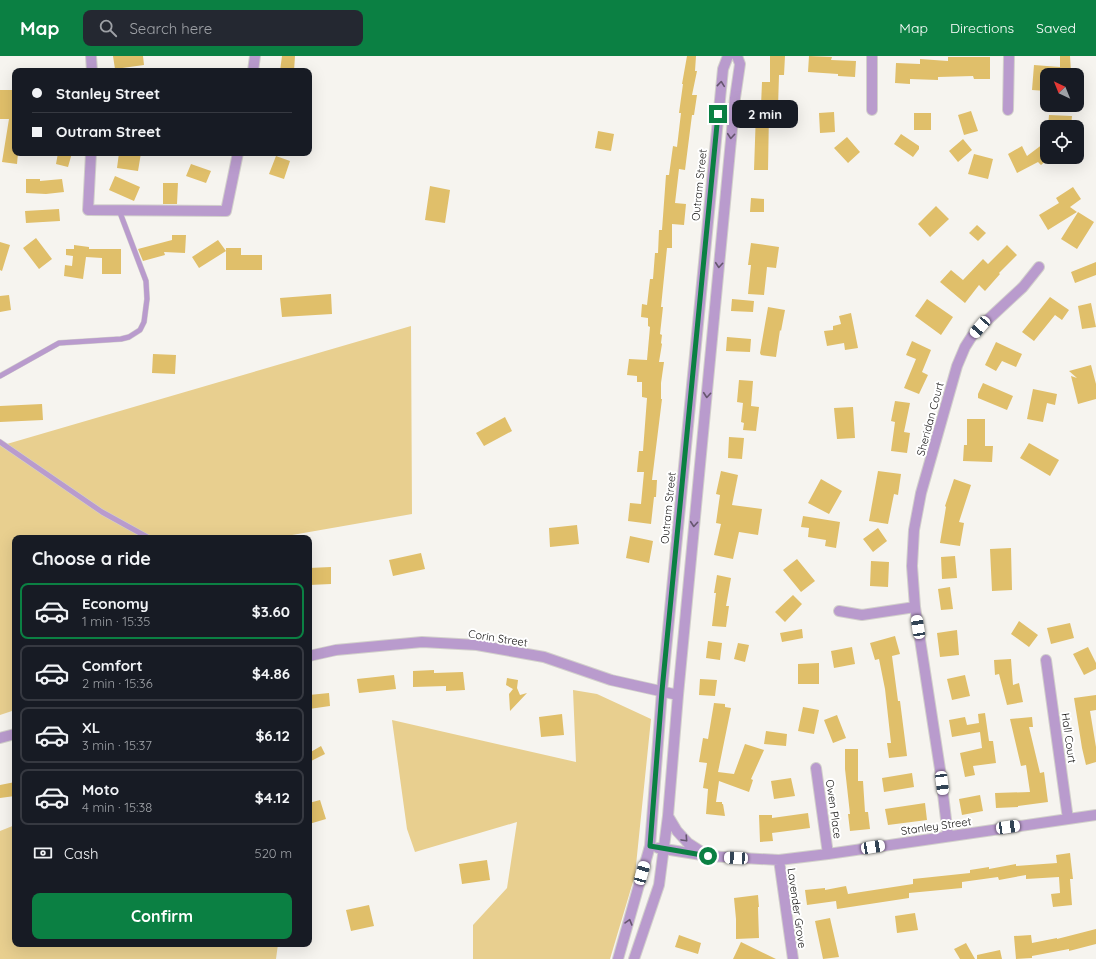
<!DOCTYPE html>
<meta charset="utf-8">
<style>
:root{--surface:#171b24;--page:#242831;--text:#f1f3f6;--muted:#9ea1a6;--line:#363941;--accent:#0b8043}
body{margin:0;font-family:Quicksand,sans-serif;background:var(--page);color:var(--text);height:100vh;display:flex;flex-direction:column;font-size:15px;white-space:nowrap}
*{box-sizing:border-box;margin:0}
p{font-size:13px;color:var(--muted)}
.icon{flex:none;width:22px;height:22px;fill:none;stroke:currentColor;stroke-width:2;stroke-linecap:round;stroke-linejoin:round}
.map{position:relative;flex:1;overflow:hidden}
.panel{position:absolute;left:12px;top:479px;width:300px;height:412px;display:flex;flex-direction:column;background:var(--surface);border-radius:8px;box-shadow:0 4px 16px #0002}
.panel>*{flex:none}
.top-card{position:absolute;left:12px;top:12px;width:300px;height:88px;border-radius:8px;box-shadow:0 4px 16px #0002;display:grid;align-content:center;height:88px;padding:0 20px;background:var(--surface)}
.needle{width:26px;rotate:317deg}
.tools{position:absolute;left:1040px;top:12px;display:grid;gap:8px}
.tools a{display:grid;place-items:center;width:44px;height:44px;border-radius:8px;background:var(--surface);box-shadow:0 4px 16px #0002;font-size:20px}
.end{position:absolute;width:18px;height:18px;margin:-9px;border:5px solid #0b8043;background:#fff;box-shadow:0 0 0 2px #fff}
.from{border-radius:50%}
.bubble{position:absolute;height:28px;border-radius:8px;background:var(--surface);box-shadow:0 4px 16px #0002;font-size:13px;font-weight:700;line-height:28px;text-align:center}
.car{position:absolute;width:12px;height:24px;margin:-12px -6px;border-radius:5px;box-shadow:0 0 3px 1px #0007;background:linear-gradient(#fff 24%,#345 0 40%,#fff 0 76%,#345 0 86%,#fff 0)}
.top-card b{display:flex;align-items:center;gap:14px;height:38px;font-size:15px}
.top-card b+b{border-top:1px solid var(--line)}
.top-card i{width:10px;height:10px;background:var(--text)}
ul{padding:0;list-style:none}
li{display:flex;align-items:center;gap:12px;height:56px;margin:0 8px 6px;padding:0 12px;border:2px solid var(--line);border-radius:8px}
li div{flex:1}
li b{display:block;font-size:15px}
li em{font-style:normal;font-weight:700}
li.selected{border-color:var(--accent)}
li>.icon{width:36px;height:36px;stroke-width:1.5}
h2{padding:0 20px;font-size:18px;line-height:48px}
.pay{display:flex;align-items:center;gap:10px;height:44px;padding:0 20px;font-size:15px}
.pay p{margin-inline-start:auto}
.button{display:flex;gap:8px;margin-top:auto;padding:8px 20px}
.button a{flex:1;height:46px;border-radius:8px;background:var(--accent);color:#fff;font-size:16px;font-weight:700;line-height:46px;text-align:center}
header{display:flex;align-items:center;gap:24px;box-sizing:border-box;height:56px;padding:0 20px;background:var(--accent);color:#fff}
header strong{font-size:19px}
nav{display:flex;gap:22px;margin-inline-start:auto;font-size:14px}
.search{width:280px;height:36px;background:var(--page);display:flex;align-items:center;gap:10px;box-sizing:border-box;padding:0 14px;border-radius:8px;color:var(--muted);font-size:15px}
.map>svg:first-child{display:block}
.green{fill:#e8cf8f}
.water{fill:#c599e1;stroke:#9070a3}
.building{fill:#e0bf6a}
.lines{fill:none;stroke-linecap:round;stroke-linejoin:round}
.service-casing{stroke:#d2d0cb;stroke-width:6}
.minor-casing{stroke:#d2d0cb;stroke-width:12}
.service{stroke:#b99bcd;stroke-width:5}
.minor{stroke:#b99bcd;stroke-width:10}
.oneway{stroke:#66566f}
.route{stroke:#0b8043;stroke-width:5}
.labels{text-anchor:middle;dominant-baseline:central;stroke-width:4;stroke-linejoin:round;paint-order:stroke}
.street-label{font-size:11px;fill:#131211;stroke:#fff}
</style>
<header>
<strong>Map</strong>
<div class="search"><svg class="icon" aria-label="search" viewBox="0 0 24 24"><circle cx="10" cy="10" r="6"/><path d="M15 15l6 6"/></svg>Search here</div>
<nav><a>Map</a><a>Directions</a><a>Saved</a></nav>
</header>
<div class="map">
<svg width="1096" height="903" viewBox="0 0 1096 903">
<rect width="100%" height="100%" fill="#f6f4ef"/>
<path class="green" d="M411 270 412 458 275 482H15V654L0 659V390Z
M573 634 597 638 651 663 635 819 610 903H473V869L507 832 517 766 415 796 407 773 392 664 576 706Z
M15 769V888H278L276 903H0V775Z"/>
<path class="water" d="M776 65H785L788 69 786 71H774L773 67Z"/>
<path class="building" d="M113 0H143L144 9 115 13Z
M282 0H295L294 15H280Z
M687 0H696L695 15H697L692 39H697L694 59H692L685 114 679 113 675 147 686 148 684 169 672 168V192H667L661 251H663L660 278 662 279 661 287 662 288 659 306H664L661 327V343H662L652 424H657L656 441H654L651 468 628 465 630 447 641 448 644 416H637L639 395H643L647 342 642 341V326H637V320L627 319 629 303 647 304 650 271 648 270V262L641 261 642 248 647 249 650 223H653L655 197H658L659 174H662L666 119H669L673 90 677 91 681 57H679L683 28H682Z
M770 0H785L784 19H779L778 51 761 50 762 26H770Z
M809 0 832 1 831 4 856 5 855 21 838 20V18L808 16Z
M1060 0H1070L1071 16 1048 18 1047 19V35L1032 34 1034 9 1060 11Z
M948 1H990V23H974L973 20 938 21V24L910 23V28L895 27 896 7 920 8V3L948 5Z
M0 34H15V97H18L17 108 2 106 9 63H0Z
M971 55 978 75 964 79 958 59Z
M756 56H769L768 114H754Z
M834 56 835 76 820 77 819 57Z
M914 57H931V74H914Z
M1049 59 1072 60 1071 71H1048Z
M598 75 614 78 611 95 595 92Z
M901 78 919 90V93L913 101 894 88Z
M847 81 860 96 848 107 834 92Z
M963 83 972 94 958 106 949 95Z
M1047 85V104L1041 109 1038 106 1017 117 1008 98 1022 90 1027 100Z
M58 97H72L68 111 56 108Z
M119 97H141L138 115 117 112Z
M974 98 993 103 988 123 968 118Z
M276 100 290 105 284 123 269 118Z
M191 108 211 115 206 127 186 120Z
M115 120 140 131 134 145 109 134Z
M26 123H40V125L62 123 64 136 46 138 26 137Z
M163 127H178L177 148H163Z
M430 130 450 134 445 167 425 164Z
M1073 131 1081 143 1070 151 1077 156 1048 174 1039 159 1059 147 1056 142Z
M751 142 764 143V156H750Z
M936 150 949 163 930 181 918 168Z
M59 153 60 165 26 167 25 155Z
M1078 156 1094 166 1077 193 1061 183Z
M977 169 986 177 978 185 969 177Z
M172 179H186L185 197 164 196 165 199 143 205 138 193 172 184Z
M36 182 52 203 39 213 23 192Z
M218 184 226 195 199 212 192 201Z
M0 186 10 189 2 215 0 214Z
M751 187 779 191 776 212 767 211 764 239 748 238 751 209H748Z
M74 189 89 191V193H121V218H102V202L86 201 83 223 64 220 65 209 72 210 73 200 66 199V193H74Z
M1007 189 1017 199 999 217 1000 218 985 235 979 229 965 247 940 226 951 214 963 224 983 203 988 208Z
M226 192H241V199H262V214H226Z
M1096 206V219L1075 227 1071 216Z
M331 238 332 258 282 261 280 242Z
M9 239 11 254 0 256V240Z
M1050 241 1069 254 1062 264 1055 259 1034 285 1022 276Z
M732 243 754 245 753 256 731 255Z
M927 243 953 261 941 279 915 260Z
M1091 247 1096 271 1082 273 1078 250Z
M768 251 785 254 781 275 780 274 776 301 761 299 760 297Z
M851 257 858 292 845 294 844 287 827 290 824 275 833 274V270L841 268 839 260Z
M727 281 751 283 750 296 726 295Z
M912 285 931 294 922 316 928 319 919 338 904 332 916 303 906 299Z
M996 286 1022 298 1016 311 1002 305 996 315 985 309Z
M153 298 176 299 175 318 152 317Z
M1091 309 1096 328V343L1078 348 1071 320 1077 322 1069 315Z
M739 324 753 325 751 350 759 351 756 375 743 374 744 367 741 366 743 347 737 346Z
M983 327 1013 340 1007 354 978 342V338Z
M1033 333 1057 338 1055 349 1047 347 1043 366 1027 363Z
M895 345 910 347 904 376 910 377 907 397 891 395 895 366 891 365Z
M42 348 43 364 0 366V350Z
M853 351 855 382 837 383 834 352Z
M505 361 512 375 484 390 476 377Z
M967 363H985V390H993L992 406 963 405 964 389H967Z
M729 381 744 382 742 403 728 402Z
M1029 387 1059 404 1050 420 1020 402Z
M721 415 738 419 732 449 762 453 758 479 739 476 733 503 714 499 721 468 716 467 720 439 716 438Z
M878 415 901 418 898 439 894 438 888 468 869 465Z
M821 423 842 435 829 458 808 447Z
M954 423 971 429 959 466 964 467 960 490 940 487 946 451 945 450Z
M803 460 840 466 836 492 825 490 826 484 808 481 809 472 801 471Z
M577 469 579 488 550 491 549 472Z
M878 472 887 485 873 496 863 483Z
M630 480 653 485 649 507 626 502Z
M1011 492 1012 534 992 535 990 493Z
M421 497 425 513 393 520 389 504Z
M955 500 957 522 942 523 941 501Z
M797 503 815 525 801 536 783 514Z
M871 505 889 506 888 531 870 530Z
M331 511V528L309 529V512Z
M717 519 731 522 726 550H729L726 571 712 570 716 537H714Z
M950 531 953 553 941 554 938 533Z
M793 539 802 548 785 566 775 556Z
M1019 565 1038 579 1029 591 1011 578Z
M1070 567 1074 582 1051 588 1047 572Z
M802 573 803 582 782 586 780 577Z
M957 574 959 599 940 601 937 577Z
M895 580 900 598 892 600 898 645H900L907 700 889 702 887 687H891L885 633 879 603 875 604 870 587Z
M708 585 722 587 720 604 706 602Z
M738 587 749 589 745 606 734 603Z
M852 591 855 608 834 612 831 595Z
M1088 591 1096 607V613L1084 619 1073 598Z
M1011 603 1013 629 1019 627 1023 646 1007 649 999 618 995 619 994 604Z
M819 607V628H798V608Z
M434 614V617L463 616 465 634 446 635V630L413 631V615Z
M394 619 396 633 359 637 357 623Z
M965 619 970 640 952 644 947 623Z
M507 622 518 624 517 632 520 639 527 637 510 655 509 638 513 633 506 629Z
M700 623 717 624 715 640 699 639Z
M329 637 330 650 309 653V639Z
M1096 639V654L1090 655 1096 691V706L1086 709 1082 692 1074 642Z
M714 647 725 648V651L731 652 718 716 734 718 745 688 764 694 751 723 753 724 749 736 719 725 716 746H722V748H723L725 760 706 758 708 733 703 732 707 707 699 706 703 682 708 683Z
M803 651 819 654 814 678 798 675Z
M985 657 989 685H993L996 707 973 710 975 719 965 721 960 697 982 692 980 676 952 681 949 664 965 661 967 669 979 667 978 658Z
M562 658 564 679 541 681 539 661Z
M837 659 846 682 833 687 824 664Z
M1032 661 1033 671H1029L1040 717 1044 716 1048 746 1018 750V751L996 752 995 737 1030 736 1026 709 1021 710 1010 663Z
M766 675 787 678 786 690 764 688Z
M321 690 325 698 309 706V697Z
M845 693H858V725H863L865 756H868L870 773 850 775 848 758H850L845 713Z
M912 717 914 731 884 736 882 722Z
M791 722 795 740 774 743 771 725Z
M15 726V740L0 742V729Z
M980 739 983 755 962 759 959 743Z
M320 744 326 763 309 768V747Z
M925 747 927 764 888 769 885 753Z
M808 757 810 772 772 777 773 785 760 786 759 759H772V762Z
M1070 797 1073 823H1070L1072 849 1053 851 1051 838 1060 837 1059 821 1026 823V819L999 824 998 821 962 826V832L909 837V842L837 853 836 845 807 849 805 834 825 832V834L846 830 848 838 913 828V823L970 817V814L989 811V813L1016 808V810L1057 807 1056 799Z
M487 804 490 824 462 828 459 808Z
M758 839 759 851H758L759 882 736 883V863L734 842Z
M369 849 374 870 351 875 346 854Z
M915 857 918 874 897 877 895 860Z
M830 862 839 901 823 903 815 865Z
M1096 873V888L1069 895V893L1032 900V902L1016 903 1014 880 1031 879 1032 887 1057 882V883Z
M679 879 701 887 698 898 675 891Z
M741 886 776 903H733Z
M966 887 975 903H960L954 893Z
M1000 894 1002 903H977V899Z"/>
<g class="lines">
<defs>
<path id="service" d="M0 320 59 287 121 283 129 281 140 274 144 266 147 243 146 225 119 154
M0 386 102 456 149 482"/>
<path id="minor" d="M91 0 92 15
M253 15 255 0
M872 54V0
M1008 54 1009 0
M91 97 88 154 226 155 238 97
M839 555 862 559 915 551
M309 600 336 594 422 586 477 589 544 601 611 624 678 639
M1046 604 1068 763
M0 682 15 678
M816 712 828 798
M668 760 677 775 688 787 705 798
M948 780 940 713 915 551 912 510 914 474 921 437 957 310 965 291 972 280 980 271 1023 231 1039 211
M658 792 708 800 779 804 828 798 1096 759
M779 804 793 903
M618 903 650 790 662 635 723 13 728 0
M634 903 659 829 668 760 678 639 735 42 740 8 737 0"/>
</defs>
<use href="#service" class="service-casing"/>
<use href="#minor" class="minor-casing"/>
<use href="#service" class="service"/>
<use href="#minor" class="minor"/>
</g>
<defs><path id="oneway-chevron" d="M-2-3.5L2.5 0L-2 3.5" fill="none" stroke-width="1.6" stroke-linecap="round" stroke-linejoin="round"/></defs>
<g class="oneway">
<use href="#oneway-chevron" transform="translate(721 28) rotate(-84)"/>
<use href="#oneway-chevron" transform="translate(731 80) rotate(95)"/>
<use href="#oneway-chevron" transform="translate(719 209) rotate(95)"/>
<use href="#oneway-chevron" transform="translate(707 339) rotate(95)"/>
<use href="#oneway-chevron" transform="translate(694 468) rotate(95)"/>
<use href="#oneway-chevron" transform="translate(685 783) rotate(47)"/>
<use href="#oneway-chevron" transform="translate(629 866) rotate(-74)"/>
</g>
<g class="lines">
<path class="route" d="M708 800 650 790 662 635 718 58"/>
</g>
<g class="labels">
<g class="street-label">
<text transform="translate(699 129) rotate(-84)">Outram Street</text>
<text transform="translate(930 363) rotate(-75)">Sheridan Court</text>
<text transform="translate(668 452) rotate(-84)">Outram Street</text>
<text transform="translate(498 582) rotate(9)">Corin Street</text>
<text transform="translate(1069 682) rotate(82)">Hall Court</text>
<text transform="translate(834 753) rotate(82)">Owen Place</text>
<text transform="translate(936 770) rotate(-8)">Stanley Street</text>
<text transform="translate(797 852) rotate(82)">Lavender Grove</text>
</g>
</g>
</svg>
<div class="tools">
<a><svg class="needle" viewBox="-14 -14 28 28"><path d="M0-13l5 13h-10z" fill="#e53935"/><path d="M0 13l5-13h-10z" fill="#9ea1a6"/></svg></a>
<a><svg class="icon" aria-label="locate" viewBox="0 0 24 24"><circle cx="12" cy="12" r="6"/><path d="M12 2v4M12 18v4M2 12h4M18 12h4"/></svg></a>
</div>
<i class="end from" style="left:708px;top:800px"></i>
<i class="end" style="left:718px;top:58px"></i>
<div class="bubble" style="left:732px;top:44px;width:66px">2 min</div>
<i class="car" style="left:980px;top:271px;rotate:221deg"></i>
<i class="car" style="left:918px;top:571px;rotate:351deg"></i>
<i class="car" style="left:942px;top:727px;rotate:173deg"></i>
<i class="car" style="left:1008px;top:771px;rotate:82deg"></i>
<i class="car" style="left:873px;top:791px;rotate:81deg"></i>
<i class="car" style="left:736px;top:802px;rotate:273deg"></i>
<i class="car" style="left:642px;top:817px;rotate:16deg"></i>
<div class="top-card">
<b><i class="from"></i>Stanley Street</b>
<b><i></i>Outram Street</b>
</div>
<section class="panel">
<h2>Choose a ride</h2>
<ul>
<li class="selected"><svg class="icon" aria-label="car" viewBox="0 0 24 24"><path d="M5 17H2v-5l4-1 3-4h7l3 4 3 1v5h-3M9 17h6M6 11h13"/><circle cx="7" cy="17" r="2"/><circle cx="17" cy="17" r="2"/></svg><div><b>Economy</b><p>1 min · 15:35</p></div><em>$3.60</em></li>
<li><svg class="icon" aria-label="car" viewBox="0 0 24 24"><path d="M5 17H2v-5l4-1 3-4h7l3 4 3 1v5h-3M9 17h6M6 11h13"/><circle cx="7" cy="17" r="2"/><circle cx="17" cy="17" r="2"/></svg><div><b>Comfort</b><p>2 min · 15:36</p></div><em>$4.86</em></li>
<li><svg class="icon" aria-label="car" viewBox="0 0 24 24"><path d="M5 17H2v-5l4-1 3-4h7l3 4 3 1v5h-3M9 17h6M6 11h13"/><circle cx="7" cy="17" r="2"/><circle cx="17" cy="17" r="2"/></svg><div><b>XL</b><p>3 min · 15:37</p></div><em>$6.12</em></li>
<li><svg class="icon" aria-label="car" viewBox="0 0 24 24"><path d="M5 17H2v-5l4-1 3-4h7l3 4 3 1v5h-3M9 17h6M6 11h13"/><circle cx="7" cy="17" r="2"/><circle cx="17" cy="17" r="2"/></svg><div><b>Moto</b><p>4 min · 15:38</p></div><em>$4.12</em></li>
</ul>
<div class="pay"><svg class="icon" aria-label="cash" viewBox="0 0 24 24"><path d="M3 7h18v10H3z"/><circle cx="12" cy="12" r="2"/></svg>Cash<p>520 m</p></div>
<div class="button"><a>Confirm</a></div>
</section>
</div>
